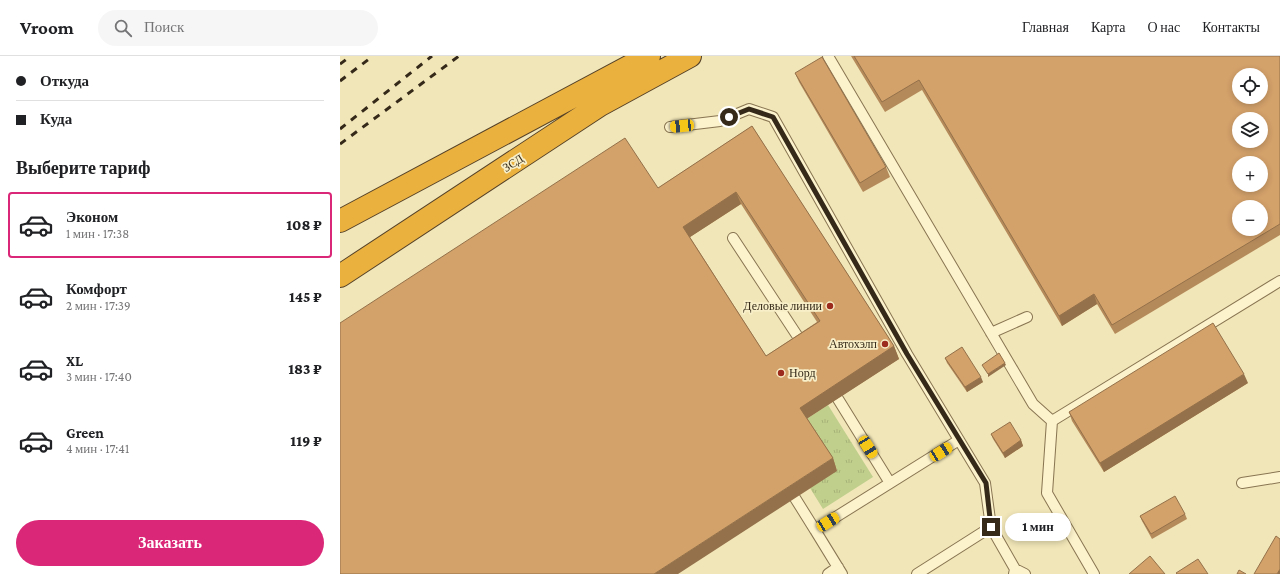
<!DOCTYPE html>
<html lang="ru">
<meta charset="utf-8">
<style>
:root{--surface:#fff;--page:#f6f6f6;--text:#202124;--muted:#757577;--line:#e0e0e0;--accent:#db2777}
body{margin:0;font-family:"Crimson Pro",serif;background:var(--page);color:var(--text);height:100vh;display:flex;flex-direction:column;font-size:15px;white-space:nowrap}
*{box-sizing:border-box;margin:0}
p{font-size:13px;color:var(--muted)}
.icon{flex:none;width:22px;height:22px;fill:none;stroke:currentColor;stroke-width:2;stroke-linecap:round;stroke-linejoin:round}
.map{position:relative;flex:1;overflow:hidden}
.sheet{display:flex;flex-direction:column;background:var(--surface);width:340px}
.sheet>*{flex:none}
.top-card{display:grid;align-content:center;height:88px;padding:0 16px;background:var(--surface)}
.buttons{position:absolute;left:892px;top:12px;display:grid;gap:8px}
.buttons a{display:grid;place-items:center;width:36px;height:36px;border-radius:50%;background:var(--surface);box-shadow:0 2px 6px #0003;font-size:20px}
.end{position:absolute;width:18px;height:18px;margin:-9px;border:5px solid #352a19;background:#fff;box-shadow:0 0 0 2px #fff}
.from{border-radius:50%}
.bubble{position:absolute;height:28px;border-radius:14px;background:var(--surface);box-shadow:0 2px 6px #0003;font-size:13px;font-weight:800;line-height:28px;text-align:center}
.car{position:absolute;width:12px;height:24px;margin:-12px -6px;border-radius:5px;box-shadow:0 0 3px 1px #0007;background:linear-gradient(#f5c518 24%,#345 0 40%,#f5c518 0 76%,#345 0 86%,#f5c518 0)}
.top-card b{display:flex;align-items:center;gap:14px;height:38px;font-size:15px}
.top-card b+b{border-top:1px solid var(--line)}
.top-card i{width:10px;height:10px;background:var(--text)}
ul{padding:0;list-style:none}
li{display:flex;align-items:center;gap:12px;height:66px;margin:0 8px 6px;padding:0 8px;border:2px solid transparent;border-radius:4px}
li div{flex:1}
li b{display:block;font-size:15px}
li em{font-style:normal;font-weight:800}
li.current{border-color:var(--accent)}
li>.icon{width:36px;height:36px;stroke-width:1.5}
h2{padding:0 16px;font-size:18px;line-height:48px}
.button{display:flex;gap:8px;margin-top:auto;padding:8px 16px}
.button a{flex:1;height:46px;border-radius:24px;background:var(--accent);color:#fff;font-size:16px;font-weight:800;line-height:46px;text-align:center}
header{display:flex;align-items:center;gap:24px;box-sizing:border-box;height:56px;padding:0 20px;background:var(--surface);border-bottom:1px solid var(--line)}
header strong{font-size:19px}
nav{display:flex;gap:22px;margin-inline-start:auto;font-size:14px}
.search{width:280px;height:36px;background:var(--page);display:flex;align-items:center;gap:10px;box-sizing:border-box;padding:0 14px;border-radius:22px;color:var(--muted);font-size:15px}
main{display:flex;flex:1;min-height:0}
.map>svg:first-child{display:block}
.grass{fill:url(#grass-tufts)}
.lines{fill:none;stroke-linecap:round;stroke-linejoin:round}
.service-casing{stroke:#887552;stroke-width:12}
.motorway-casing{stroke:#554127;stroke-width:24}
.service{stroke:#fcf2cb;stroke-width:10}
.motorway{stroke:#ebb13f;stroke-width:22}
.rail{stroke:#352a19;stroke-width:3;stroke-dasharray:7 7;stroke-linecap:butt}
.wall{fill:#b58a5b;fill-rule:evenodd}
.shaded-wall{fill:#94714a}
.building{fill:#d3a16a;stroke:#94714a;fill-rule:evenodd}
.route{stroke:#352a19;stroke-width:5}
.poi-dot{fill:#9c2a1d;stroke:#f8efc8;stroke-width:1.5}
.labels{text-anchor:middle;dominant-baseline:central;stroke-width:3.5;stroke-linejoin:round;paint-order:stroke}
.street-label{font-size:12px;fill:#352a19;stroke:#f8efc8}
.poi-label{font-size:12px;fill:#352a19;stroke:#f8efc8;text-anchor:end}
</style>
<header>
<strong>Vroom</strong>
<div class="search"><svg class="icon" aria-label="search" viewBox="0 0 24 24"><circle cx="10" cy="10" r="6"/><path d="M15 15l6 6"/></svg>Поиск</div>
<nav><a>Главная</a><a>Карта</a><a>О нас</a><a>Контакты</a></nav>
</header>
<main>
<section class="sheet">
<div class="top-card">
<b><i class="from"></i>Откуда</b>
<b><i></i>Куда</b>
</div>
<h2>Выберите тариф</h2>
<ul>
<li class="current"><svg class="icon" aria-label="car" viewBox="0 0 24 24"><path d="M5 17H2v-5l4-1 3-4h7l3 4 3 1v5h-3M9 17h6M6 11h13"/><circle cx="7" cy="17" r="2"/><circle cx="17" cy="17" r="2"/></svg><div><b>Эконом</b><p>1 мин · 17:38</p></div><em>108 ₽</em></li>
<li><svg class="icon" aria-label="car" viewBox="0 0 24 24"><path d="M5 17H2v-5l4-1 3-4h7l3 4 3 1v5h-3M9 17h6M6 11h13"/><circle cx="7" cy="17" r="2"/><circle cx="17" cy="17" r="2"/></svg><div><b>Комфорт</b><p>2 мин · 17:39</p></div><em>145 ₽</em></li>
<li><svg class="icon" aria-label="car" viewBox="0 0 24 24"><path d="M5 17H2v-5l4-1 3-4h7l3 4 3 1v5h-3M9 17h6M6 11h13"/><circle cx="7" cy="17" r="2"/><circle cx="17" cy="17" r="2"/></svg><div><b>XL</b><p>3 мин · 17:40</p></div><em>183 ₽</em></li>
<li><svg class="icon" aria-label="car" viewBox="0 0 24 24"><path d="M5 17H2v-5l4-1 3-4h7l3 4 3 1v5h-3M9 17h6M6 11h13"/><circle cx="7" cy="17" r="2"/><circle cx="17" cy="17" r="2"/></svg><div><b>Green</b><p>4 мин · 17:41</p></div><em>119 ₽</em></li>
</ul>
<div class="button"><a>Заказать</a></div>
</section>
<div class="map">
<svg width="940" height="518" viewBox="0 0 940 518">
<defs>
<pattern id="grass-tufts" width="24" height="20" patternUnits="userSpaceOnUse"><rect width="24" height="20" fill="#c0cf8c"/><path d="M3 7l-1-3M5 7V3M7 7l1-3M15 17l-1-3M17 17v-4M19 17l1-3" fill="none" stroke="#a6b278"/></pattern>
</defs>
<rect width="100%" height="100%" fill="#f1e6b8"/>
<path class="grass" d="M488 349 533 421 483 453 470 432 497 414 465 364Z"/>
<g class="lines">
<defs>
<path id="service" d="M488 0 693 348 712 365
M330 71 380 65 409 53 433 61 567 298 645 427 651 471 675 513 674 518
M393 182 464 290
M651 277 687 261
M498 343 550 427
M902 427 940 421
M455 442 475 474
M675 513 685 518
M488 518 498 511
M502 518 475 474 619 384
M577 518 651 471
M754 518 707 437 712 365 940 225"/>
<path id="motorway" d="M0 165 309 0
M0 220 260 49 350 0"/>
</defs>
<use href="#service" class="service-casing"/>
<use href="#motorway" class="motorway-casing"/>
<use href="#service" class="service"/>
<use href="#motorway" class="motorway"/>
<path class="rail" d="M0 8 11 0
M0 25 33 0
M0 73 92 0
M0 88 119 0"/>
</g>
<path class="wall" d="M511 0H940V179L775 278 757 248 722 270 582 34 545 56Z
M455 17 546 111 550 121 523 136 459 26Z
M412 70 554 290 559 303 467 362 493 402 497 415 318 132ZM401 148 477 266 426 300 350 181Z
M605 302 643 326 627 336 607 307Z
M908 327 764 416 732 365 729 356Z
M651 378 681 384 683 390 665 402 653 383Z
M845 458 847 463 812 483 802 465 800 460Z"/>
<path class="shaded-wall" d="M396 136 401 148 347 183 343 171Z
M754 238 757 248 722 270 719 260Z
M554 290 559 303 465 364 460 352Z
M665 307 666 309 648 321V318Z
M904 318 908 327 764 416 760 407Z
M641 321 643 326 627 336 625 331Z
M681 384 683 390 665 402 663 397Z
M493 402 497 415 338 518H314Z
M940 513V518H937Z"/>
<path class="building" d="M514 0H940V168L772 269 754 238 719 260 579 24 542 46ZM899 19H921V41H899ZM899 63H921V85H899ZM899 107H921V129H899ZM899 151H921V173H899Z
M482 1 546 111 520 127 455 17Z
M412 70 554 290 460 352 493 402 314 518H0V267L285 82 318 132ZM396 136 480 265 426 300 343 171Z
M873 267 904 318 760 407 729 356Z
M622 291 641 321 625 331 605 302Z
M659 297 665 307 648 318 642 309Z
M670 366 681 384 663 397 651 378Z
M835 440 845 458 811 478 800 460Z
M936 480 940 483V513L937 518H914Z
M810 500 825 518H789Z
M858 503 868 518H837L836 517Z
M899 514 906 518H897Z"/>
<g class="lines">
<path class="route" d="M389 61 409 53 433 61 567 298 646 427 651 471"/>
</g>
<g class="poi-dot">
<circle cx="490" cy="250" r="4"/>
<circle cx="545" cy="288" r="4"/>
<circle cx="441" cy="317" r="4"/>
</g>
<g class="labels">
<g class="street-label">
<text transform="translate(173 107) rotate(-33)">ЗСД</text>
</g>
<g class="poi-label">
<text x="482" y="250">Деловые линии</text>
<text x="537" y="288">Автохэлп</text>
<text x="449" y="317" text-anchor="start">Норд</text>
</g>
</g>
</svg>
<div class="buttons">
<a><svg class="icon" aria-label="locate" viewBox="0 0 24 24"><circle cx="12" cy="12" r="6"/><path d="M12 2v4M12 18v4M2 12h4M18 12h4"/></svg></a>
<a><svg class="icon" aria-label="layers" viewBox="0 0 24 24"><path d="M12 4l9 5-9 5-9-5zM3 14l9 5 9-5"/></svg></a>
<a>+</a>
<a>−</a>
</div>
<i class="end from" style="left:389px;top:61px"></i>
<i class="end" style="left:651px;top:471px"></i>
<div class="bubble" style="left:665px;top:457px;width:66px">1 мин</div>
<i class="car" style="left:342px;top:70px;rotate:264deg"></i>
<i class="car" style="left:528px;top:391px;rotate:148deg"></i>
<i class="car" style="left:601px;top:396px;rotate:58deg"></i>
<i class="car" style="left:488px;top:466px;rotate:58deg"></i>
</div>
</main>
